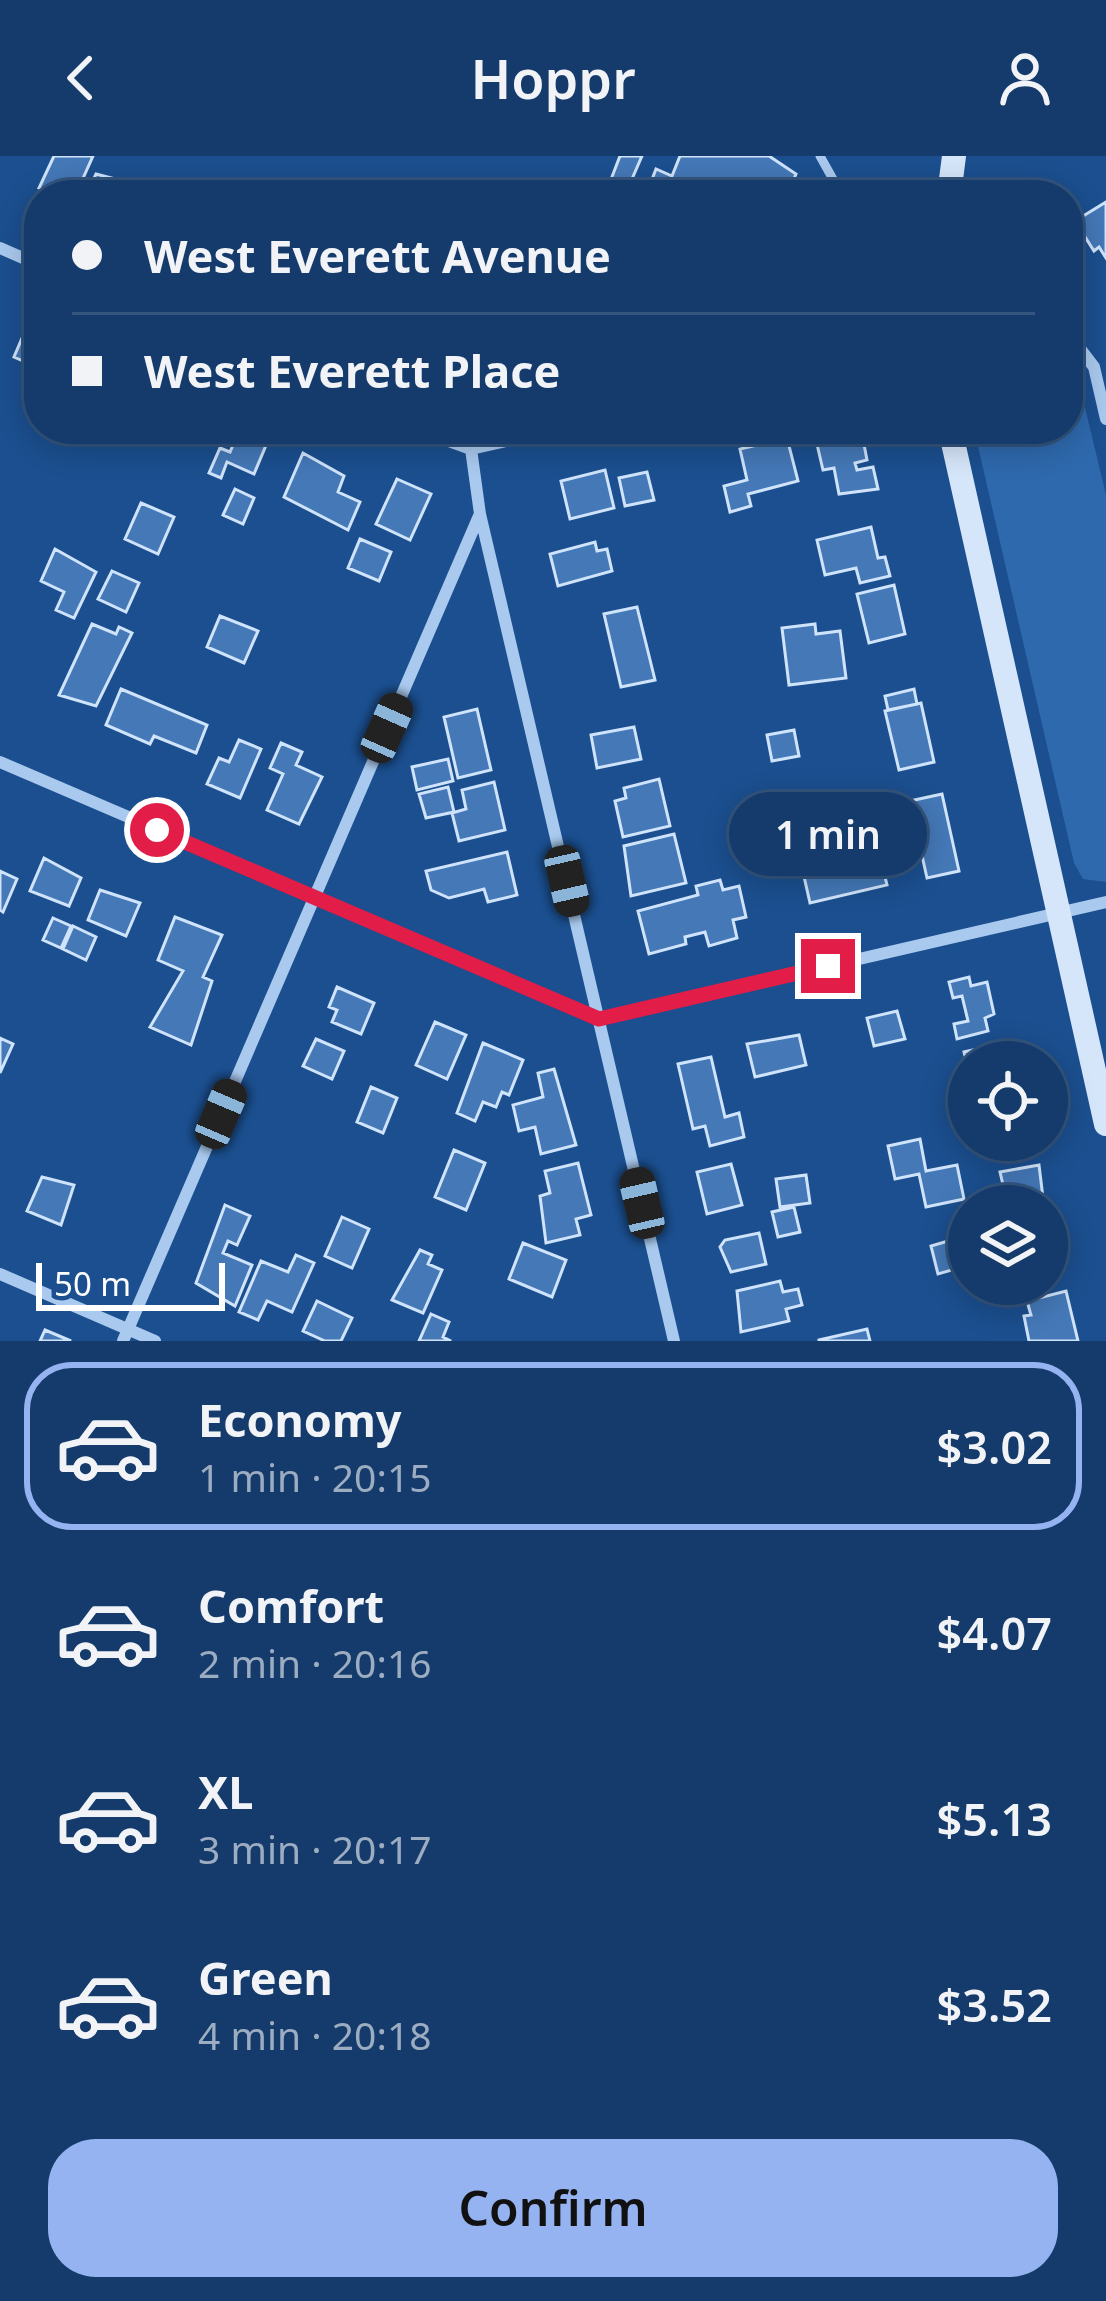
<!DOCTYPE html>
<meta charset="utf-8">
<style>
:root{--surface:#143b6b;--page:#214673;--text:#f1f3f6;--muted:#9dadc1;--line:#33557e;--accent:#95b2f1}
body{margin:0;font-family:"Noto Sans",sans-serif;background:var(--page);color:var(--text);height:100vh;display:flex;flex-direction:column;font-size:45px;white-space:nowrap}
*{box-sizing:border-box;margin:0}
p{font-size:39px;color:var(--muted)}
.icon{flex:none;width:66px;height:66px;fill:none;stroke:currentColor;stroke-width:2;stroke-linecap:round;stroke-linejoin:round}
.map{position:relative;height:1185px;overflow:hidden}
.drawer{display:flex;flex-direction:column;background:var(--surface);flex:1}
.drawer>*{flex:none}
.top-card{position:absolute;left:24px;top:24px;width:1059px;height:264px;border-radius:48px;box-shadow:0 6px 30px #0003,0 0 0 3px var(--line);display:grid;align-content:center;height:264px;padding:0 48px;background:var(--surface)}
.controls{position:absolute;left:948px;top:885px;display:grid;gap:24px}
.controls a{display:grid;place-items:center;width:120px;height:120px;border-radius:50%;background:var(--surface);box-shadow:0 6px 30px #0003,0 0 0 3px var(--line);font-size:60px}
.scale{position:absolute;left:36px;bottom:30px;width:189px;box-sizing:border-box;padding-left:12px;border:6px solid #fff;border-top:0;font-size:33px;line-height:42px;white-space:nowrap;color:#fff;-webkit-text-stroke:9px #1b4f8f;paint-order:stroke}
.end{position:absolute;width:54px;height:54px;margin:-27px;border:15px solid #e11d48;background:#fff;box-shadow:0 0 0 6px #fff}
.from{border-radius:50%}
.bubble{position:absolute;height:84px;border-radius:42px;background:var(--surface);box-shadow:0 6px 30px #0003,0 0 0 3px var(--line);font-size:39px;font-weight:600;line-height:84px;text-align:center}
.car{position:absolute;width:36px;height:72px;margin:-36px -18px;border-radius:15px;box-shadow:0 0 9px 3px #0007;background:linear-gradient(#222 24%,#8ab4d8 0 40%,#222 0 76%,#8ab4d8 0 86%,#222 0)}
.top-card b{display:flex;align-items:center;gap:42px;height:114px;font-size:45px}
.top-card b+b{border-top:3px solid var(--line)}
.top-card i{width:30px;height:30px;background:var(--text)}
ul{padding:21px 0 0;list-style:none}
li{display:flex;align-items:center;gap:36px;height:168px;margin:0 24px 18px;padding:0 24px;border:6px solid transparent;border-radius:48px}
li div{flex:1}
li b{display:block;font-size:45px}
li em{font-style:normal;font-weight:600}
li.current{border-color:var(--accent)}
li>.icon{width:108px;height:108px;stroke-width:1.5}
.cta{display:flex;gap:24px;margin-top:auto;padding:24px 48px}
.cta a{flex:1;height:138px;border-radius:48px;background:var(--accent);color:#111;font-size:48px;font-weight:600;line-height:138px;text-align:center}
header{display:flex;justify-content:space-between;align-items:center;height:156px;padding:0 48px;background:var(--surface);font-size:54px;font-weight:600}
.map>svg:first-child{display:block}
.green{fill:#2e69ad}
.building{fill:#4478b7;stroke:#cfe3fa;stroke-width:3}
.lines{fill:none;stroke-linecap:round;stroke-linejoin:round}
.service{stroke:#a9c9ee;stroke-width:9}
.minor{stroke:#a9c9ee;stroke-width:12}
.secondary{stroke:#d6e6fa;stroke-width:24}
.route{stroke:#e11d48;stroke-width:15}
</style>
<header><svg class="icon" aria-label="back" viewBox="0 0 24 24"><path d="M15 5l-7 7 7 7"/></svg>Hoppr<svg class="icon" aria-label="person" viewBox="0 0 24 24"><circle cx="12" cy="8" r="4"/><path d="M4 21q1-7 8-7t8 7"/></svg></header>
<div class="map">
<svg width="1106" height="1185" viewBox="0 0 1106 1185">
<rect width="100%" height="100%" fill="#1b4f8f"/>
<path class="green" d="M1069 202 1076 214 1106 339V726L1083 723 1074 707 974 273H1068Z"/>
<path class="building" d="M54 0H93L76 38 59 30 55 39 39 32Z
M642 0 625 39H605L620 0Z
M680 0H769L796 18 787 39H646L656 13 672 20Z
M96 18 127 26 121 39H86Z
M1106 46V102L1099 91 1094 95 1075 65Z
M28 168 39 173V212L14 201Z
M188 273H216L211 283Z
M828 273H861L867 304 855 307 857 314 873 311 878 333 839 338 834 312 823 314 816 284 830 281Z
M239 275 267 287 254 318 227 306 221 322 209 317 220 292 230 296Z
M787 282 798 325 748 338 751 350 730 356 724 330 747 324 740 293Z
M303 297 344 320 338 336 360 346 348 374 284 341Z
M605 314 614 352 570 363 561 325Z
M647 316 654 344 625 350 619 322Z
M397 323 431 338 410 384 376 368Z
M235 333 254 342 243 368 223 359Z
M141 347 174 361 158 398 125 383Z
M871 371 878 402 885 401 890 420 860 427 856 412 825 419 817 384Z
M360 383 391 396 379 425 348 412Z
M595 386 597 395 607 393 612 415 558 430 550 398Z
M55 393 96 416 74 462 56 454 64 436 41 425Z
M112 415 139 427 126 456 98 443Z
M894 429 905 478 869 487 857 438Z
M637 451 655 524 621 531 604 458Z
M220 460 258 475 244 507 207 491Z
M92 468 116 478 119 471 132 477 96 550 59 539Z
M815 468 816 478 840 475 846 522 789 529 782 472Z
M121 533 207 569 196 597 154 580 150 588 106 569Z
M914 533 917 548 888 554 885 540Z
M921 547 934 606 899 614 885 555Z
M477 553 491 614 458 622 444 561Z
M634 571 641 603 597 612 591 579Z
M794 574 799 600 772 605 767 579Z
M239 584 261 593 240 642 207 628 219 602 229 606Z
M281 587 302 596 296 609 322 621 299 668 267 654 283 618 270 612Z
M448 603 453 625 417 634 412 611Z
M659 623 670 670 623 681 615 645 626 642 624 632Z
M494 626 505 674 459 685 452 657 466 653 462 634Z
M448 631 454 656 426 662 419 638Z
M942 638 959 715 927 722 910 645Z
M674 678 686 727 631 740 624 690Z
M507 696 517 739 488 746 484 733 449 742 431 734 426 715Z
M879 697 887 729 810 747 803 716Z
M44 702 81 722 69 750 30 735Z
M0 715 17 723 3 756 0 754Z
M720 724 723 734 739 730 746 761 733 764 737 782 709 790 705 776 685 781 686 788 649 798 638 755 698 739 696 730Z
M100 734 140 747 126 780 88 764Z
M175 761 222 779 203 821 212 825 191 889 150 871 183 815 158 804Z
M53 762 71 770 61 792 43 784Z
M73 770 96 781 86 804 63 793Z
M969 821 971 830 987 826 994 858 985 862 988 875 957 883 954 868 968 865 962 840 953 842 949 826Z
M337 831 374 847 361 878 332 866 337 854 329 851Z
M897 855 905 883 874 890 867 862Z
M435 866 466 879 447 923 416 909Z
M799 879 806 909 755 921 747 888Z
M0 882 13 888 0 917Z
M316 883 344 895 332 923 303 910Z
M483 887 523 904 509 939 502 936 496 951 483 946 475 965 457 957Z
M1004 887 1008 906H969L968 912 964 896Z
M711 901 725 961 739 957 744 981 710 990 705 970 693 973 678 908Z
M554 913 576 989 541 998 535 971 519 975 513 949 543 941 538 917Z
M371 931 397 942 383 977 357 966Z
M969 950V984H1000L968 991 959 952Z
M920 983 926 1015 957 1009 964 1043 926 1051 919 1018 895 1023 888 990Z
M454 994 485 1007 466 1054 435 1041Z
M578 1007 591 1059 576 1063 580 1079 546 1087 540 1040 550 1037 545 1015Z
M731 1008 742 1049 707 1058 697 1016Z
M1039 1009 1044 1050H1008L1000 1016Z
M806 1019 810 1047 780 1051 776 1023Z
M42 1021 74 1029 61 1069 27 1055Z
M225 1049 250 1060 237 1089 228 1085 223 1097 252 1109 235 1150 196 1127Z
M794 1051 800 1076 778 1081 772 1056Z
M342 1061 369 1073 352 1112 325 1100Z
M1051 1073 1056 1120 1047 1122V1074Z
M759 1077 766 1108 731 1116 720 1091 725 1084Z
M965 1080 969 1109 938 1118 931 1090Z
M523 1087 566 1104 552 1141 509 1123Z
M420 1094 432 1099 428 1108 442 1114 423 1157 392 1144Z
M296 1099 314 1107 292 1156 267 1145 258 1164 239 1156 261 1105 288 1116Z
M780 1125 783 1136 798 1133 802 1149 786 1153 789 1165 741 1176 737 1135Z
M1066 1135 1078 1185H1029L1024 1160 1031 1159 1027 1145Z
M317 1145 352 1162 341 1185H325L303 1175Z
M431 1158 449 1166 443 1181 451 1185H419Z
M867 1173 870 1185H819V1184Z
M45 1174 71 1185H40Z"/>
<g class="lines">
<path class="service" d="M820 0 834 25 850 39"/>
<path class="minor" d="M0 92 39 109
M1068 177 1094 211 1106 263
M416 273 471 293 558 273
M471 293 480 358 674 1185
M0 606 599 863 1106 746
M0 1118 155 1185
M123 1185 479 360"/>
<path class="secondary" d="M949 39 954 0
M950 273 1106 968"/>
</g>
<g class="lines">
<path class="route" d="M157 674 599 863 828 810"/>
</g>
</svg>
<div class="controls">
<a><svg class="icon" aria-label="locate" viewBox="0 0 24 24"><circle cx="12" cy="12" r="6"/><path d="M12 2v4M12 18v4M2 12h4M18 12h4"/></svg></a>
<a><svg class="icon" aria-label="layers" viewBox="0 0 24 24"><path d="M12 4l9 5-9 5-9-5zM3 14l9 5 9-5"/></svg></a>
</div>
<div class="scale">50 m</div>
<i class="end from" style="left:157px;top:674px"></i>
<i class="end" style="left:828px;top:810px"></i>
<div class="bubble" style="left:729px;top:636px;width:198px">1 min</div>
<i class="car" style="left:387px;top:572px;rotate:24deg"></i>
<i class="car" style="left:567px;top:725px;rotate:167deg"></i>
<i class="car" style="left:221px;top:958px;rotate:23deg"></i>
<i class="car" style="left:642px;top:1047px;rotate:347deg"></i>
<div class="top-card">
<b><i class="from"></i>West Everett Avenue</b>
<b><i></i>West Everett Place</b>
</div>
</div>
<section class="drawer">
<ul>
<li class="current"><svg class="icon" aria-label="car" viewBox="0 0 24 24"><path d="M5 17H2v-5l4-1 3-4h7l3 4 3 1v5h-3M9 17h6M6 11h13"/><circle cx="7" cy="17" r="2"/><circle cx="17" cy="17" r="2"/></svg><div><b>Economy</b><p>1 min · 20:15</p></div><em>$3.02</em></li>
<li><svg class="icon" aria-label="car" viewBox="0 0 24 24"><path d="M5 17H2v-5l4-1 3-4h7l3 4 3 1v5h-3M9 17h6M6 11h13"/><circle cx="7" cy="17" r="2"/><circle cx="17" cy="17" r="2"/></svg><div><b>Comfort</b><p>2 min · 20:16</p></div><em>$4.07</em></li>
<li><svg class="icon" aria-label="car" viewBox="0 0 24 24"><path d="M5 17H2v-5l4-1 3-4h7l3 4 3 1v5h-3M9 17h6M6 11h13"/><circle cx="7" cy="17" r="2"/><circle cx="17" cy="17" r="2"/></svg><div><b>XL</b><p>3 min · 20:17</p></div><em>$5.13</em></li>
<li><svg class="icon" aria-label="car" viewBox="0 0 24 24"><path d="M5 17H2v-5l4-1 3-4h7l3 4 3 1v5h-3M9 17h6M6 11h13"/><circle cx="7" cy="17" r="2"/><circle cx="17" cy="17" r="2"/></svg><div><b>Green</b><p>4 min · 20:18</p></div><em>$3.52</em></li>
</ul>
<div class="cta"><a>Confirm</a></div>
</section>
